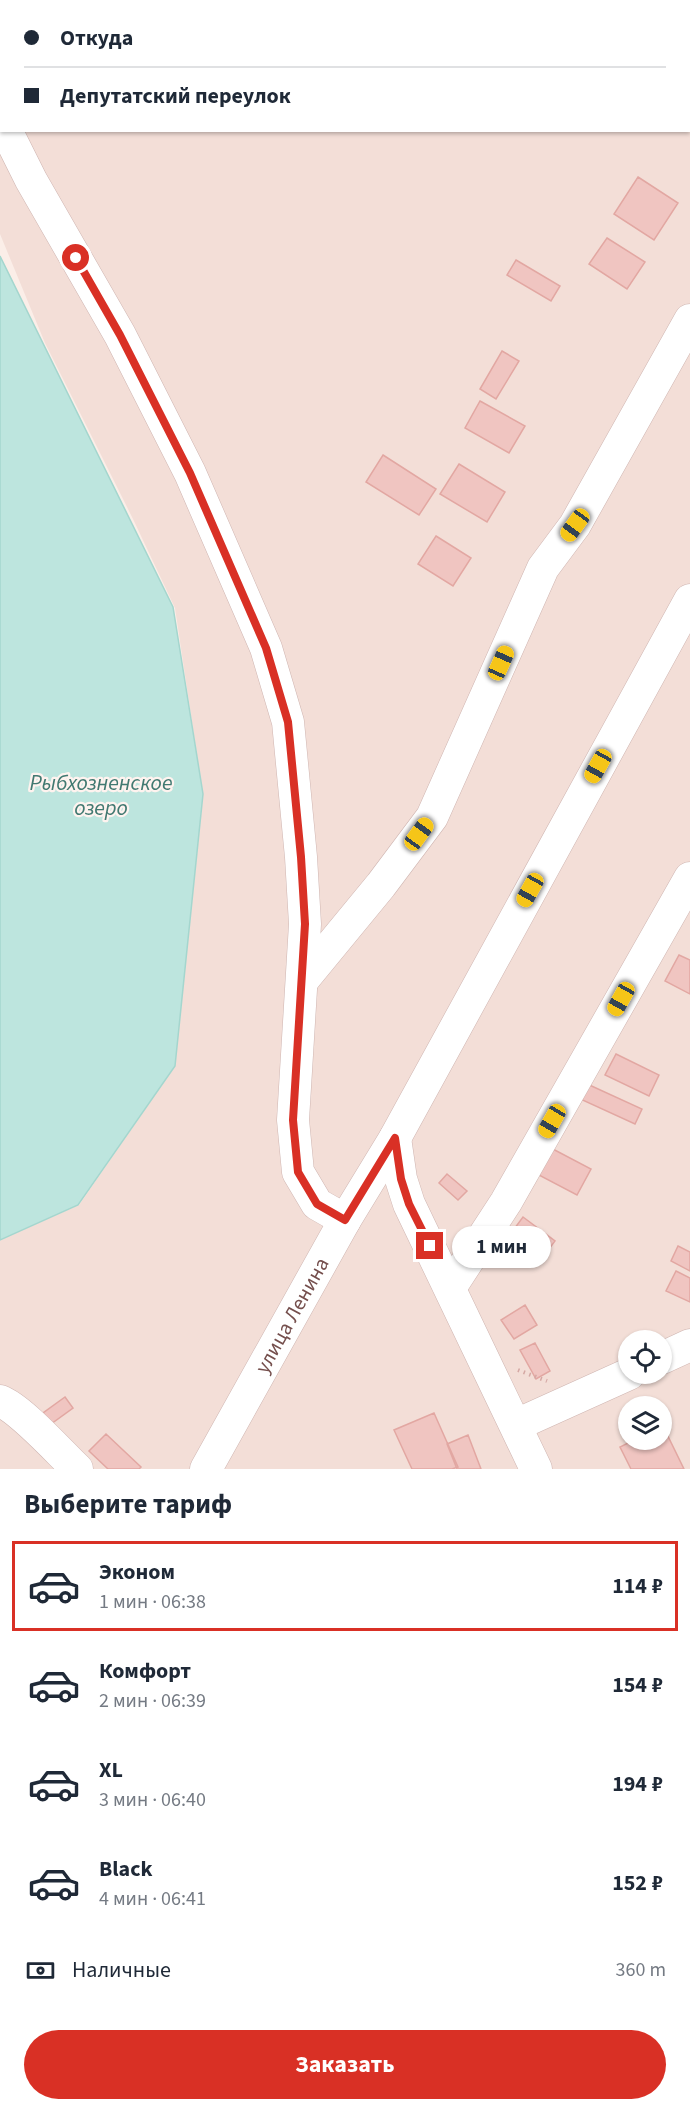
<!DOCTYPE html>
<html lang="ru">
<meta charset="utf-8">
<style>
:root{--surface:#fff;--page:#f2f2f3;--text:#1f2937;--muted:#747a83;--line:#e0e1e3;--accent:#d93025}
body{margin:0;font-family:"Source Sans 3",sans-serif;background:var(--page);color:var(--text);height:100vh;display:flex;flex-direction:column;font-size:22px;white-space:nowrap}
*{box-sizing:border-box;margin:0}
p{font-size:20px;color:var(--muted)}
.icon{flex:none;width:33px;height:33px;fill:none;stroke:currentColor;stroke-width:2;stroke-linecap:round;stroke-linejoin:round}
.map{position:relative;height:1469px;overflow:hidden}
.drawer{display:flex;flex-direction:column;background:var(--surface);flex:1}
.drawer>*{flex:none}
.top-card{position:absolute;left:0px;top:0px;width:690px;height:132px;box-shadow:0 2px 4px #0004;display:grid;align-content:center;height:132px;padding:0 24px;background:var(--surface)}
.buttons{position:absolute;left:618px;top:1330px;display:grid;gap:12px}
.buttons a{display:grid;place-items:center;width:54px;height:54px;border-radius:50%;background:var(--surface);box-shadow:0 2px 4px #0004;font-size:30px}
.end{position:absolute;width:27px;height:27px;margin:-14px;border:8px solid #d93025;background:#fff;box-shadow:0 0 0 3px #fff}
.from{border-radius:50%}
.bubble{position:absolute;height:42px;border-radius:21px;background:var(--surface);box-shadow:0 2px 4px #0004;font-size:20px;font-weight:700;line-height:42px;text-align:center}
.car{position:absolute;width:18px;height:36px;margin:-18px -9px;border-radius:8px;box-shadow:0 0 4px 2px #0007;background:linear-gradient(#f5c518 24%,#345 0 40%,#f5c518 0 76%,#345 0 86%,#f5c518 0)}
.top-card b{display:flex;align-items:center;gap:21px;height:57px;font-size:22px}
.top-card b+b{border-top:2px solid var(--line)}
.top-card i{width:15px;height:15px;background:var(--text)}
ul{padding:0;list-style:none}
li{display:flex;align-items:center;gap:18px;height:90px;margin:0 12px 9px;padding:0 12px;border:3px solid transparent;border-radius:0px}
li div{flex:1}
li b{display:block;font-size:22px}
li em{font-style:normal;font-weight:700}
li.current{border-color:var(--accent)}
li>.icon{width:54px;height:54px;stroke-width:1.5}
h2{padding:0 24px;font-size:27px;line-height:72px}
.pay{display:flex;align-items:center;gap:15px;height:66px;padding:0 24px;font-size:22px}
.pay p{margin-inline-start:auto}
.primary-button{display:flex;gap:12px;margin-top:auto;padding:12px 24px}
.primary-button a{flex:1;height:69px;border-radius:36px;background:var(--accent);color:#fff;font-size:24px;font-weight:700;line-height:69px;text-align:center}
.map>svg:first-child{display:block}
.residential{fill:#f3ded7;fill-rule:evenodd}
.water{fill:#bde5de;stroke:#a4d6ce;stroke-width:1.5}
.building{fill:#f0c5c1;stroke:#e2a7a2;stroke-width:1.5}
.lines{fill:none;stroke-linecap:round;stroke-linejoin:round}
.minor-casing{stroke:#cfb5b1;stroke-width:33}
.path{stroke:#d5a8a4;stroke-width:4;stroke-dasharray:1.5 4.5;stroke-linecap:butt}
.minor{stroke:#fff;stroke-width:32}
.route{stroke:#d93025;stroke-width:8}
.labels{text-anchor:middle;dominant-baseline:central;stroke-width:4.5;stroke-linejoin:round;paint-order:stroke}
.street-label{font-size:21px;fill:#754f4d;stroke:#fef3ef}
.water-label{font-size:22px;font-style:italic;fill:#417971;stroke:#fef3ef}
</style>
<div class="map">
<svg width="690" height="1469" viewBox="0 0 690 1469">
<rect width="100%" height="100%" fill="#fbeee8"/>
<path class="residential" d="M0 0H690V1469H0V1240L79 1205 175 1066 203 796 175 608 133 519 45 343 0 234ZM2 2H688V130H2ZM628 1341H662V1374H628ZM628 1407H662V1440H628Z"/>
<path class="water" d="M0 256 173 607 203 794 175 1066 78 1205 0 1240Z"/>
<path class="building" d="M638 177 678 203 654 240 614 214Z
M607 238 645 262 627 289 589 264Z
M516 260 560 286 551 301 507 275Z
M502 351 519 361 496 399 480 389Z
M480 401 525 426 509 453 465 428Z
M383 455 436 489 419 515 366 482Z
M459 464 505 492 487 522 440 494Z
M436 536 471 558 453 586 418 564Z
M679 955 690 960V994L665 981Z
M616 1054 659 1075 649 1096 605 1075Z
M585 1083 642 1109 635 1124 578 1098Z
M549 1147 591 1169 577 1195 535 1173Z
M447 1174 467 1191 458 1200 439 1183Z
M523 1217 555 1241 538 1264 506 1240Z
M678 1246 690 1252V1271L671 1261Z
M676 1271 690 1278V1302L666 1291Z
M525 1305 537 1325 514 1339 501 1320Z
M535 1343 550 1371 536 1379 520 1350Z
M65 1397 73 1408 51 1424 43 1413Z
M434 1413 458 1467 452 1469H412L394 1430Z
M663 1426 684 1469H631L620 1447 634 1440H662V1427Z
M106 1434 141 1467 139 1469H108L89 1451Z
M468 1435 481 1469H457L447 1444Z"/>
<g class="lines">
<defs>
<g id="minor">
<path d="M6 130 31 180 120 335 190 473 266 648 288 722 301 857 305 924 293 1120 298 1172 317 1204 345 1220"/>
<path d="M302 981 381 885 432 817 543 568 575 525 690 320"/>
<path d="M395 1138 401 1179 409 1204 536 1469"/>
<path d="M450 1288 506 1202 690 878"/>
<path d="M662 1358 690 1345"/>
<path d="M0 1401C21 1409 59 1452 77 1469"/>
<path d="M516 1425 629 1374"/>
<path id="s1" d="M206 1469 345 1220 395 1138 690 600"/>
</g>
</defs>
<use href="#minor" class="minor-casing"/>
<path class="path" d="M518 1370 547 1381"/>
<use href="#minor" class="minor"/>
</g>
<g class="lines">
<path class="route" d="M76 258 120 335 190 473 266 648 288 722 301 857 305 924 293 1120 298 1172 317 1204 345 1220 395 1138 401 1179 409 1204 430 1246"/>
</g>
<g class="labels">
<g class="street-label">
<text stroke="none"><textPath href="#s1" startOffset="176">улица Ленина</textPath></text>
</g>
<g class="water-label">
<text x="101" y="783">Рыбхозненское<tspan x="101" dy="25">озеро</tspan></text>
</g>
</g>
</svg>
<div class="buttons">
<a><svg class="icon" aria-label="locate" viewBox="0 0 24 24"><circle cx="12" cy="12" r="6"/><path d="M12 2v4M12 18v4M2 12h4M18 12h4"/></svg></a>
<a><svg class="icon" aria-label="layers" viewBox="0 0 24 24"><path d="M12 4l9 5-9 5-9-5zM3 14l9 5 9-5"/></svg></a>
</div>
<i class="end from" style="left:76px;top:258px"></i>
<i class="end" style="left:430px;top:1246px"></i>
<div class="bubble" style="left:452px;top:1226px;width:99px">1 мин</div>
<i class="car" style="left:575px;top:525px;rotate:216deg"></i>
<i class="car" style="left:501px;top:663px;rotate:24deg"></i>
<i class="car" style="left:598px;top:766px;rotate:209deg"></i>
<i class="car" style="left:419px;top:834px;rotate:36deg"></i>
<i class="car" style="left:530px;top:890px;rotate:209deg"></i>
<i class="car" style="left:621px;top:999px;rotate:209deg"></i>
<i class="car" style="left:552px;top:1121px;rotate:210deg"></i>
<div class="top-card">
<b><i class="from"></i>Откуда</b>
<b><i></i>Депутатский переулок</b>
</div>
</div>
<section class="drawer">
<h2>Выберите тариф</h2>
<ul>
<li class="current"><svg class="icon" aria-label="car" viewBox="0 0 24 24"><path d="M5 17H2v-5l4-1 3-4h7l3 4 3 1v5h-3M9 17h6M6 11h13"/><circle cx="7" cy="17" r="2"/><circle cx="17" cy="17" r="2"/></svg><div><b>Эконом</b><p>1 мин · 06:38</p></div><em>114 ₽</em></li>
<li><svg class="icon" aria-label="car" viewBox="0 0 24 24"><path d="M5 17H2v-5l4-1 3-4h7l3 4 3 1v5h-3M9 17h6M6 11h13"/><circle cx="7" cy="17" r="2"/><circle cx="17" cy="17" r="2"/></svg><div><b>Комфорт</b><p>2 мин · 06:39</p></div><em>154 ₽</em></li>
<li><svg class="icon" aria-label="car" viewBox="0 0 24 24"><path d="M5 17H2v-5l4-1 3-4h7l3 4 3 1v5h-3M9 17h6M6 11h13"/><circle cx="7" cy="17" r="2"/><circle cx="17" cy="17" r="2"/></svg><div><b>XL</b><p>3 мин · 06:40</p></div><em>194 ₽</em></li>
<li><svg class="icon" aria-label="car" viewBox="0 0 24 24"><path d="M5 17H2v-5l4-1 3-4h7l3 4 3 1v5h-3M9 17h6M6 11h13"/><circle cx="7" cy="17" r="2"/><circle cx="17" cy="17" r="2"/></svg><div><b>Black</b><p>4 мин · 06:41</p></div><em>152 ₽</em></li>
</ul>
<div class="pay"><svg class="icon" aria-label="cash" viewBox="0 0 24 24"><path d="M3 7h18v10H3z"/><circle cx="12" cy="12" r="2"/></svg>Наличные<p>360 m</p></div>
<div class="primary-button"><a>Заказать</a></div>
</section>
